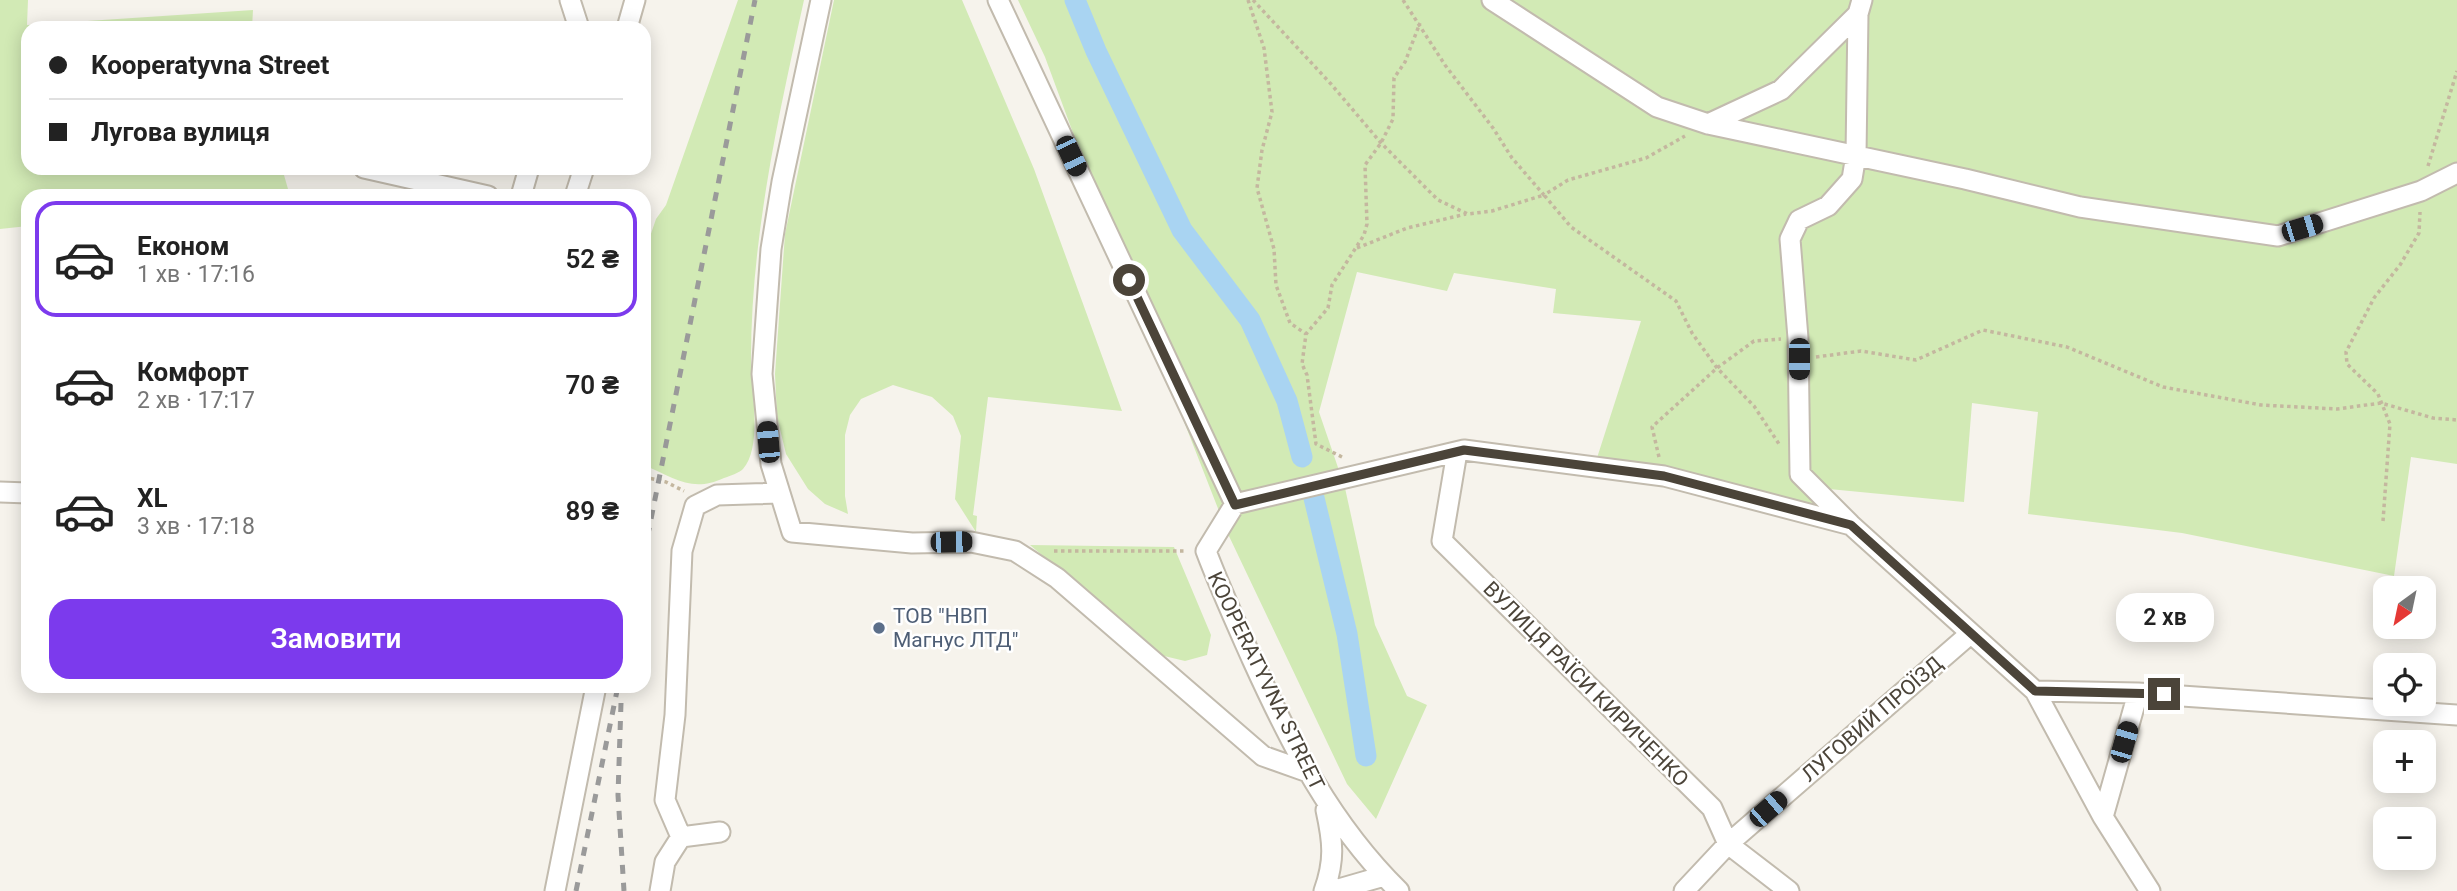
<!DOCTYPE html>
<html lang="uk">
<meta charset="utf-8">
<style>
:root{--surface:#fff;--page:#f2f2f2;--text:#222;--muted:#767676;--line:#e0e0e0;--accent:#7c3aed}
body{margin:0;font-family:Roboto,sans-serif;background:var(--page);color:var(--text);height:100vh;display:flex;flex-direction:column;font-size:26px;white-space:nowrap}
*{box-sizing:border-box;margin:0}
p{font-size:23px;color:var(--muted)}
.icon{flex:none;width:38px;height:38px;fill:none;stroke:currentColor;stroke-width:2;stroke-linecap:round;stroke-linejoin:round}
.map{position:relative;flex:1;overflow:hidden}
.side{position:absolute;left:21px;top:189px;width:630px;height:504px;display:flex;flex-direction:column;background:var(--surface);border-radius:21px;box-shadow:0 4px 18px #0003}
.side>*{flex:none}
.banner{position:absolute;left:21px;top:21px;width:630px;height:154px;border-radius:21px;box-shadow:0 4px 18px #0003;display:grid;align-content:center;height:154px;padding:0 28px;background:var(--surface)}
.needle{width:46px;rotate:213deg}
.tools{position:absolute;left:2373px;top:576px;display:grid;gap:14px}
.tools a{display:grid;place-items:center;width:63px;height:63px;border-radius:14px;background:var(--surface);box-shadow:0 4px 18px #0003;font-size:35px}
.end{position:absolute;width:32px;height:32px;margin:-16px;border:9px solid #4b4439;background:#fff;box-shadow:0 0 0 4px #fff}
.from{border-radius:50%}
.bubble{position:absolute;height:49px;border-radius:21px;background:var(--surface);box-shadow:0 4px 18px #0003;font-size:23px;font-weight:600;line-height:49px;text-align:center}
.car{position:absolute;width:21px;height:42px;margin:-21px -10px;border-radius:9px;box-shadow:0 0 5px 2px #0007;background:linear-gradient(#222 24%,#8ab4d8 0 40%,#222 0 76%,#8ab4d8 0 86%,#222 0)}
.banner b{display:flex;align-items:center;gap:24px;height:66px;font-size:26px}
.banner b+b{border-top:2px solid var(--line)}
.banner i{width:18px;height:18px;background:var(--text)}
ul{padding:12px 0 0;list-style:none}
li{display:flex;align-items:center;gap:21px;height:116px;margin:0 14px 10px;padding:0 14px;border:4px solid transparent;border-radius:21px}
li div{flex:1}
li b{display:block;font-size:26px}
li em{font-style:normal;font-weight:600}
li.on{border-color:var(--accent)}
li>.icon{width:63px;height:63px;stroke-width:1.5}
.primary-button{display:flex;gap:14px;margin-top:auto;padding:14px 28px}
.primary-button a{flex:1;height:80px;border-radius:21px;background:var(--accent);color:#fff;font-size:28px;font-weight:600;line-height:80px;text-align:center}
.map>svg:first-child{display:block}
.green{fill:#d2eab5}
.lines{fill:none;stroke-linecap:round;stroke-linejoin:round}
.canal{stroke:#a9d4f2;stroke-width:21}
.minor-casing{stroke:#c2bbae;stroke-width:23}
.path{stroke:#c4b79f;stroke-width:3.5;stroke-dasharray:3.5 3.5;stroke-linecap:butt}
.minor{stroke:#fff;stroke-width:19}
.rail{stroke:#9a9a9a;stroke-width:5;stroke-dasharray:9 9;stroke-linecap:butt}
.route{stroke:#4b4439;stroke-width:9}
.service-dot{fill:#5c6f8a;stroke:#fff;stroke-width:2.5}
.labels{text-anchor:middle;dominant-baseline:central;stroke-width:5;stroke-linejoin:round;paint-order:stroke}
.service-label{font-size:21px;fill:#4e5e75;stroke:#fff;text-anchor:start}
.street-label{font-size:21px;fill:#4b4439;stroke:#fff}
</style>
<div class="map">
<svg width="2457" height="891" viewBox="0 0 2457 891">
<rect width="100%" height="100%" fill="#f6f3ec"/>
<path class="green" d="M0 0H28L27 25 253 10 252 28H28V168H282L290 196H28V226L0 229Z
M738 0H804C778 118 751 238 751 359 751 388 763 446 743 469 739 473 730 476 724 478 692 493 674 478 644 465V442L649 409 644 405V254L656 219 666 205Z
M834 0H962L1034 169 1122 411 988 397 973 515 977 516 976 532 955 499 961 436 953 416 932 397 893 385 861 399 850 415 845 435V496L848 514 825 504 808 489 786 454 777 417 775 374 785 234Z
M1018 0H2457V464L2411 457 2394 576 2182 533 2028 514 2038 412 1972 403 1964 502 1829 489 1828 513 1596 461 1641 321 1553 313 1556 289 1454 273 1447 291 1357 272 1319 412 1345 488 1375 625 1407 696 1427 705 1376 819 1347 784 1228 534 1107 225 1045 57Z
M1030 545 1174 547 1211 635 1207 655 1185 661 1160 655Z"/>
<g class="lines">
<path class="canal" d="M1075 0 1096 51 1182 230 1250 320 1287 401 1302 457
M1314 498 1347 634 1366 756"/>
<defs>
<path id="minor" d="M570 0 579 28
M821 0 782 182 771 249 762 374 771 464 792 532 912 543 971 542 1015 551 1057 578 1263 756 1308 772
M998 0 1235 504 1206 551C1220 588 1236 623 1252 659 1291 745 1331 824 1399 891
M1492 0 1657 107 1708 124 1965 179 2080 207 2278 236 2421 191 2457 173
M627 28 635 0
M1708 124 1781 90 1858 14
M364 168 488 196
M521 196 529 168
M575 196 584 168
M1457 452 1442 541 1712 808 1728 844 1789 891
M0 492 28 493
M1235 504 1464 450 1664 476 1851 525 2035 691 2138 693 2457 715
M1850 524 1800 474 1798 338 1790 239 1799 220 1828 206 1852 179 1856 155 1858 14 1862 0
M2035 691 2103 817
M2138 693 2103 817 2150 891
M720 832 681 837 665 800 675 715 682 551 695 506 717 495 780 493
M555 891 596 686
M660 891 665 862 681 837
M1324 891C1335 860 1333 842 1326 810
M1332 891 1384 876
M1684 891 1728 844 1970 634"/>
</defs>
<use href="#minor" class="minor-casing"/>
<path class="path" d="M1248 0 1264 48 1272 112 1262 150 1257 188 1274 249 1276 285 1290 323 1306 334
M1253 0 1331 84 1381 143 1438 200 1468 214 1492 211 1544 195 1571 227 1676 301 1692 333 1717 368 1754 406 1779 444
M1403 0 1445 65 1493 128 1512 158 1544 195 1568 180 1646 158 1685 136
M2428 166 2457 71
M1357 248 1407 228 1466 214
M1816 357 1861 351 1916 360 1983 330 2067 347 2163 387 2261 405 2337 409 2381 403 2433 418 2457 420
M1342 457 1316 444 1307 375 1302 364 1306 334 1328 308 1332 285 1364 235 1367 224 1365 165 1381 143 1393 119 1394 78 1405 62 1420 23
M1659 457 1652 427 1717 368 1754 341 1781 339
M644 477 666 482 684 491
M2383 521 2390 424 2378 394 2347 364 2346 352 2374 298 2400 265 2419 233 2420 212
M1054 551H1186"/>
<use href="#minor" class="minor"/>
<path class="rail" d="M644 554 755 0
M621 703 618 795 624 891
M576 891 618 686"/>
</g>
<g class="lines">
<path class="route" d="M1129 280 1235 505 1464 450 1664 476 1851 525 2035 691 2164 694"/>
</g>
<circle class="service-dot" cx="879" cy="628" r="7"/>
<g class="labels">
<g class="service-label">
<text x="893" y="616">ТОВ "НВП<tspan x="893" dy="24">Магнус ЛТД"</tspan></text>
</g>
<g class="street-label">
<text transform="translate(1266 681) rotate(64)">KOOPERATYVNA STREET</text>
<text transform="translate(1586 684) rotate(45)">ВУЛИЦЯ РАЇСИ КИРИЧЕНКО</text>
<text transform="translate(1872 719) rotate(-41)">ЛУГОВИЙ ПРОЇЗД</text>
</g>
</g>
</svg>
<div class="tools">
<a><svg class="needle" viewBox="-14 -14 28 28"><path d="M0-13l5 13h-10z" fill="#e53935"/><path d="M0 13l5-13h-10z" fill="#767676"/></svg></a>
<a><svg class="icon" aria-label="locate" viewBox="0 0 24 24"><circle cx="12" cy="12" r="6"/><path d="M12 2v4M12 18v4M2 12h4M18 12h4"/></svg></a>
<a>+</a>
<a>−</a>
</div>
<i class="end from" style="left:1129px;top:280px"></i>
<i class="end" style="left:2164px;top:694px"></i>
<div class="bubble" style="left:2116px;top:593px;width:98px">2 хв</div>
<i class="car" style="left:1071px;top:156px;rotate:155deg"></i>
<i class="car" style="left:2302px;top:228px;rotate:73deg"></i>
<i class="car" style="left:1799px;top:359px;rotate:180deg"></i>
<i class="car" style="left:768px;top:442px;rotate:355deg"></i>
<i class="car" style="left:951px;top:542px;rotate:89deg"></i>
<i class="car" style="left:2124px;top:742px;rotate:16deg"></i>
<i class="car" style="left:1768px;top:809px;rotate:49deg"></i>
<div class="banner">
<b><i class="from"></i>Kooperatyvna Street</b>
<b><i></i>Лугова вулиця</b>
</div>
<section class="side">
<ul>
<li class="on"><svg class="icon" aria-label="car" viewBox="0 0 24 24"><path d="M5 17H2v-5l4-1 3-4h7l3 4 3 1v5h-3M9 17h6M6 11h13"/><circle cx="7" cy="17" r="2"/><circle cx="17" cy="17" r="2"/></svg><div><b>Економ</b><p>1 хв · 17:16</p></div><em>52 ₴</em></li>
<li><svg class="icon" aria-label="car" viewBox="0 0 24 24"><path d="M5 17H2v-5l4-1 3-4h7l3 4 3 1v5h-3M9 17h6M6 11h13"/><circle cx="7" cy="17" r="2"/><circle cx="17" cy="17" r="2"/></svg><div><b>Комфорт</b><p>2 хв · 17:17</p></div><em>70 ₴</em></li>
<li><svg class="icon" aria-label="car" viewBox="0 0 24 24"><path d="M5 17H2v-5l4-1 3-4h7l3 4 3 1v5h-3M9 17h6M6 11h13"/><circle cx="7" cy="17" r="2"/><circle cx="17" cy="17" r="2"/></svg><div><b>XL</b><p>3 хв · 17:18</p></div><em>89 ₴</em></li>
</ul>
<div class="primary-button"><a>Замовити</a></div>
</section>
</div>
